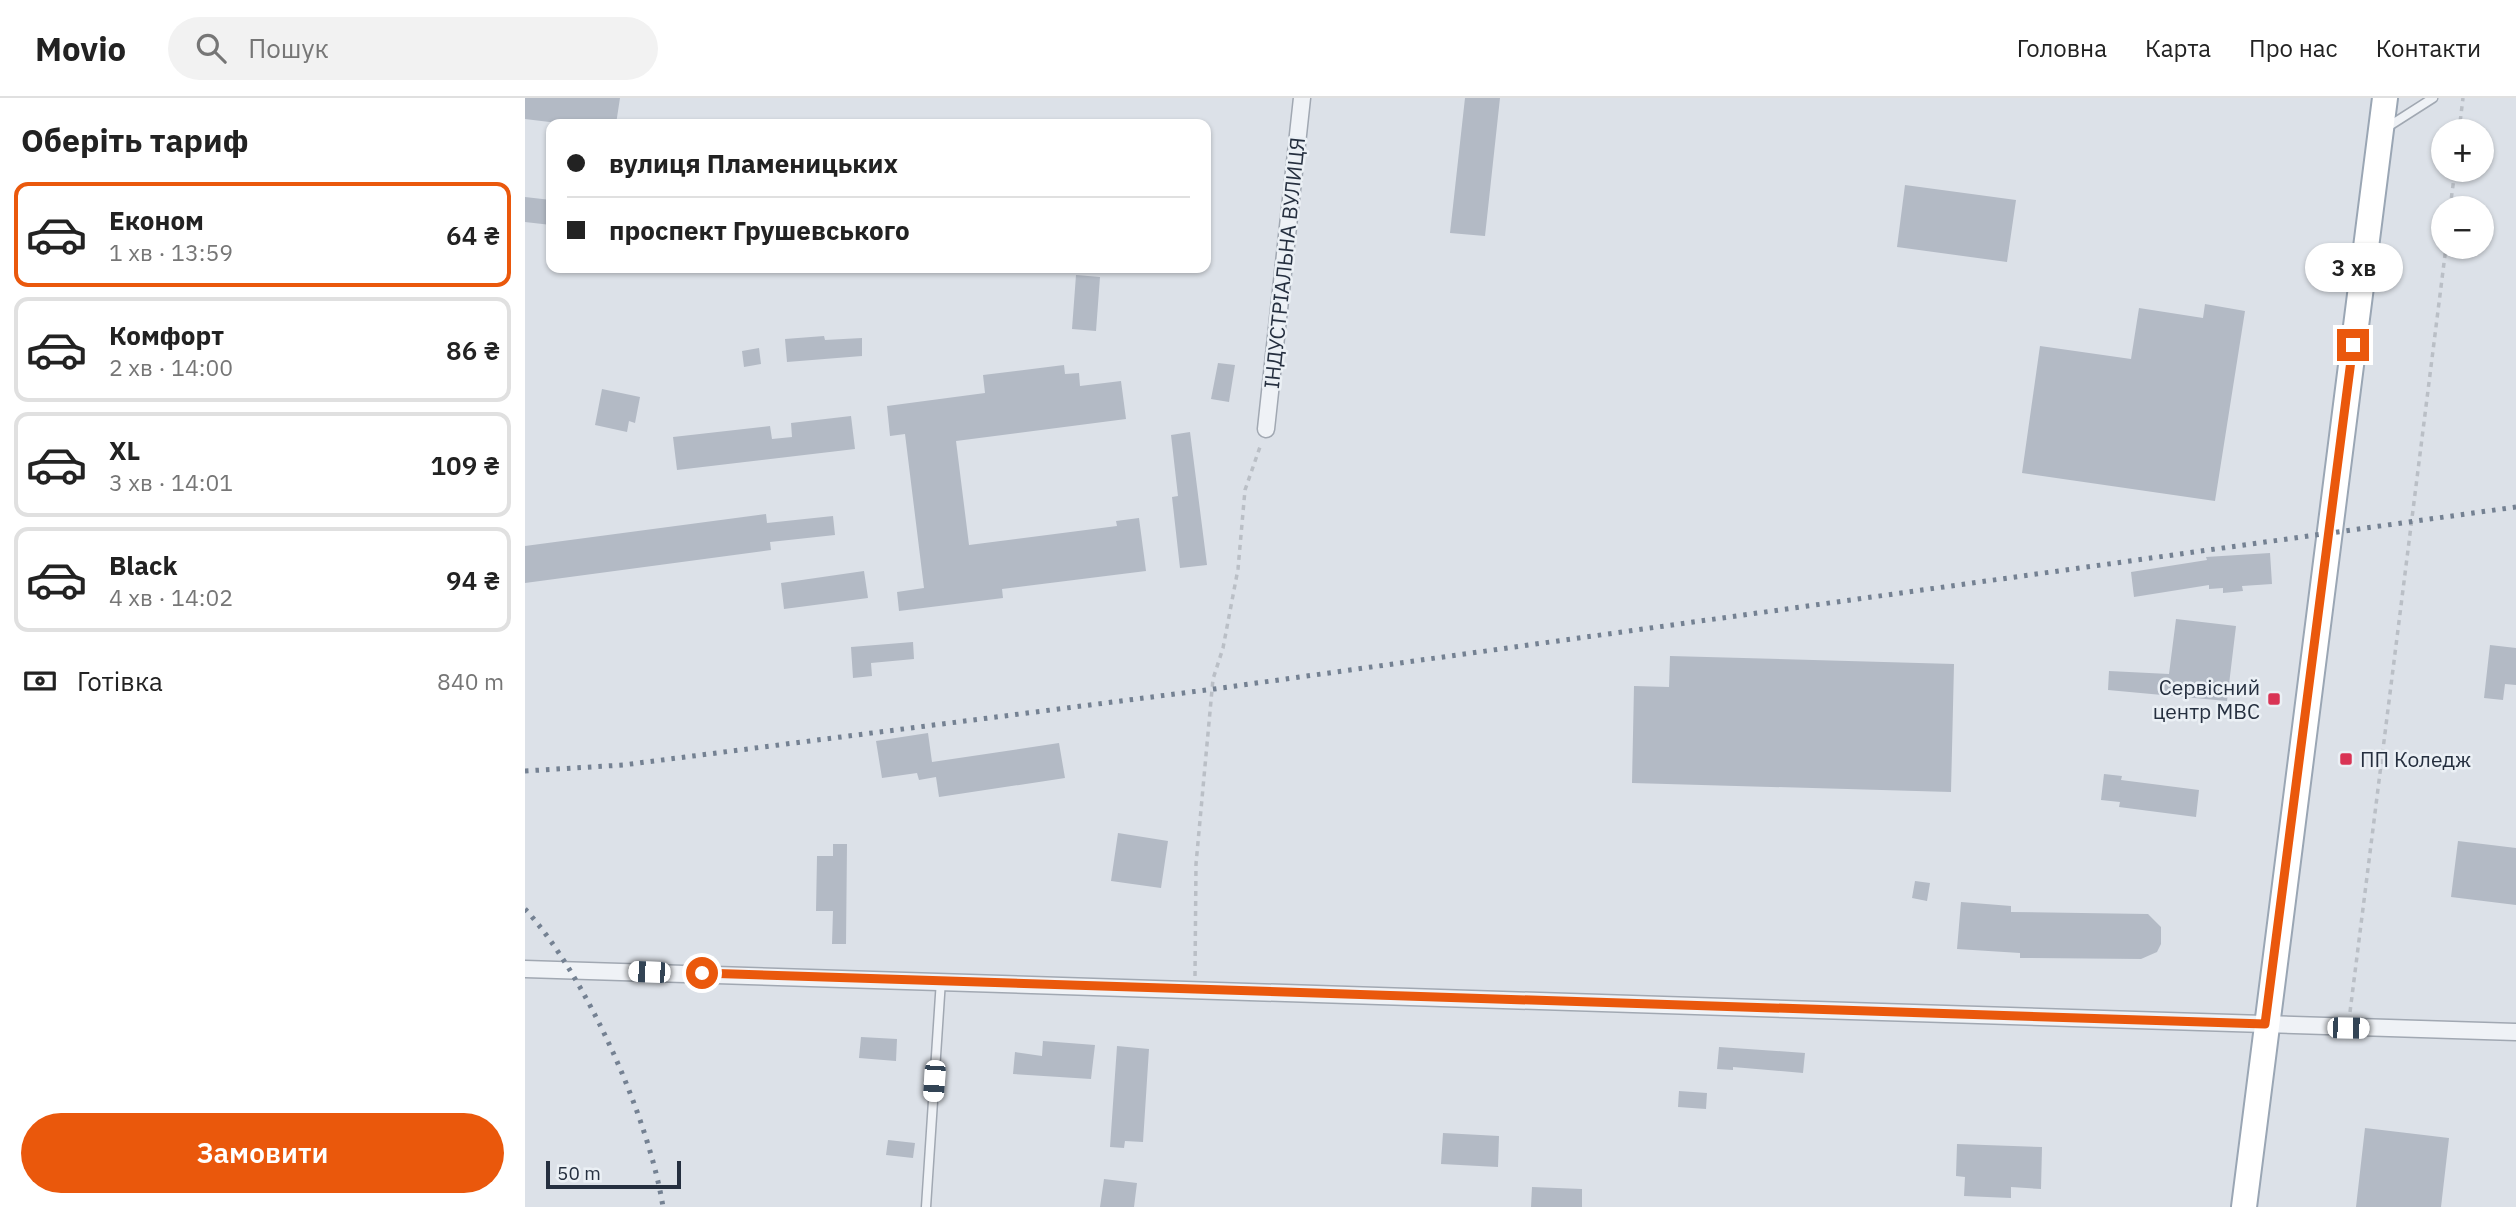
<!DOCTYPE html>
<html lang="uk">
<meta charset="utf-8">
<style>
:root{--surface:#fff;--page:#f2f2f2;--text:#222;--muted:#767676;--line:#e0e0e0;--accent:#ea580c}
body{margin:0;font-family:"IBM Plex Sans",sans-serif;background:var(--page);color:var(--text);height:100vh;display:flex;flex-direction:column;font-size:26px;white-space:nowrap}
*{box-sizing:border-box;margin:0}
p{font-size:23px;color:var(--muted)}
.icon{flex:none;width:38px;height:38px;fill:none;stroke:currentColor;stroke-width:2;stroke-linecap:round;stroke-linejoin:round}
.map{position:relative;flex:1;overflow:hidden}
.side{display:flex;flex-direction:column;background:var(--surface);width:525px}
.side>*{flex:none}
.banner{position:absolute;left:21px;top:21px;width:665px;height:154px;border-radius:14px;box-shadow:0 2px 5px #0004;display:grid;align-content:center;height:154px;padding:0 21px;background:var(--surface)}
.buttons{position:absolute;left:1906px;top:21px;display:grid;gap:14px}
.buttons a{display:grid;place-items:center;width:63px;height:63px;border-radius:50%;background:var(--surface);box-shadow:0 2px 5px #0004;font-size:35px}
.scale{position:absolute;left:21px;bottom:18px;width:135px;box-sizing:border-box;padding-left:7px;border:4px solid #252f3f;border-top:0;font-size:19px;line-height:24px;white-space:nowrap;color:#252f3f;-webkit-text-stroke:5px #ebf0f5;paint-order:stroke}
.end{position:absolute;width:32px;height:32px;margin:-16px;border:9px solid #ea580c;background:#fff;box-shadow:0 0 0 4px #fff}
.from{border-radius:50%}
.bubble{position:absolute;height:49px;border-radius:24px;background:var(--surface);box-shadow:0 2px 5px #0004;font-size:23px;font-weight:600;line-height:49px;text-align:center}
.car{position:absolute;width:21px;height:42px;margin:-21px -10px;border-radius:9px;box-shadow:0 0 5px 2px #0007;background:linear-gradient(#fff 24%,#345 0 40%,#fff 0 76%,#345 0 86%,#fff 0)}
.banner b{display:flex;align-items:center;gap:24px;height:66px;font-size:26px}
.banner b+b{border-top:2px solid var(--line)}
.banner i{width:18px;height:18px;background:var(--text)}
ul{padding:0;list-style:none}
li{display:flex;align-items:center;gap:21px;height:105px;margin:0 14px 10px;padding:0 7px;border:4px solid var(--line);border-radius:14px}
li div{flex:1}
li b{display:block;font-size:26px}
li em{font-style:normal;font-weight:600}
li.on{border-color:var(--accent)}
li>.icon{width:63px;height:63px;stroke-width:1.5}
h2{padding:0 21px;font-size:32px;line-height:84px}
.pay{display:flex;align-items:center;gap:18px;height:77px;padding:0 21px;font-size:26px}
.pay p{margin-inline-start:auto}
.button{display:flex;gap:14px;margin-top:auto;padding:14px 21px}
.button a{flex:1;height:80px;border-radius:42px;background:var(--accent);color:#fff;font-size:28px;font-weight:600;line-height:80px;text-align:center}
header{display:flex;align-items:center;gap:42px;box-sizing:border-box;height:98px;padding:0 35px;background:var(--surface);border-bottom:2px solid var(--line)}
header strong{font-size:33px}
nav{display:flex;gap:38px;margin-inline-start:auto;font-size:24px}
.search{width:490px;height:63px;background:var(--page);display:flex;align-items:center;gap:18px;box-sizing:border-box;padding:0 24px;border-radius:38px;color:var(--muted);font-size:26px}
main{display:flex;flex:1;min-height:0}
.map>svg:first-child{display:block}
.building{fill:#b3bac5}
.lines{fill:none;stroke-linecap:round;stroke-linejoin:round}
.service-casing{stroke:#a1a8b2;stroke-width:11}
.minor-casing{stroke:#a1a8b2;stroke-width:19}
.primary-casing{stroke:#9aa6b4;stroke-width:28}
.path{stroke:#babfc6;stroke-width:3.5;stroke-dasharray:5 5;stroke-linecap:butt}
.service{stroke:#eff2f6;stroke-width:8}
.minor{stroke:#eff2f6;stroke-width:16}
.primary{stroke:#fff;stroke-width:24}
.rail{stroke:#748192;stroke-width:5;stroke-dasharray:3.5 7;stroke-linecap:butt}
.route{stroke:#ea580c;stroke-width:9}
.poi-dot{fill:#d93455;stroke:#ebf0f5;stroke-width:2.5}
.labels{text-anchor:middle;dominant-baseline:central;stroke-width:5;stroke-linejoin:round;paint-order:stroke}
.street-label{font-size:21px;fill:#252f3f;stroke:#ebf0f5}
.poi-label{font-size:21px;fill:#252f3f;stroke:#ebf0f5;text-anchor:end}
</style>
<header>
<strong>Movio</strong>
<div class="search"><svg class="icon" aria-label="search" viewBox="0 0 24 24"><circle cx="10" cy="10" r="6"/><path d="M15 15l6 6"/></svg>Пошук</div>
<nav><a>Головна</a><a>Карта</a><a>Про нас</a><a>Контакти</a></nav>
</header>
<main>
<section class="side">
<h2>Оберіть тариф</h2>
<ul>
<li class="on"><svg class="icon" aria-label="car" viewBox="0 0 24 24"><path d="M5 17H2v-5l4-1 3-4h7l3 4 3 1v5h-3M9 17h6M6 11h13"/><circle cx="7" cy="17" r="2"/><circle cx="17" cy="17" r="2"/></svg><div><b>Економ</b><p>1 хв · 13:59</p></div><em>64 ₴</em></li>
<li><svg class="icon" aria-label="car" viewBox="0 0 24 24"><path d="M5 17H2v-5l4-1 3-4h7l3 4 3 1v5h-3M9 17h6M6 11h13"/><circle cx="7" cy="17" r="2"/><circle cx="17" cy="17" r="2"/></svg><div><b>Комфорт</b><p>2 хв · 14:00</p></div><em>86 ₴</em></li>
<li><svg class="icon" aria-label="car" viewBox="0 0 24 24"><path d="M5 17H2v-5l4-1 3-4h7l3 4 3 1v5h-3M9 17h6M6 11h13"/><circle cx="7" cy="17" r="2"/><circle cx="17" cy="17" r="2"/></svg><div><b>XL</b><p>3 хв · 14:01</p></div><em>109 ₴</em></li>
<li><svg class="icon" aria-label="car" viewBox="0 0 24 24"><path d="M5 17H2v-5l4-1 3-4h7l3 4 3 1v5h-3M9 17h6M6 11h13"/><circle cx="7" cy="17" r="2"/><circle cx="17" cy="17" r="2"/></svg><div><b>Black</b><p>4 хв · 14:02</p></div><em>94 ₴</em></li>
</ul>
<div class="pay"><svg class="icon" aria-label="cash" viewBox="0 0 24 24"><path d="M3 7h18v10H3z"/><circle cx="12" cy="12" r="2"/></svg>Готівка<p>840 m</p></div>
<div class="button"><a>Замовити</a></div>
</section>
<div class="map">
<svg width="1991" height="1109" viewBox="0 0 1991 1109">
<rect width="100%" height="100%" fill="#dce1e8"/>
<path class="building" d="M0 0H95L91 26H41L0 21Z
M940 0H975L960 138 925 135Z
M1380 87 1491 102 1482 164 1372 149Z
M0 99 26 102V127L0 124Z
M551 177 575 179 571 233 547 231Z
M1680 206 1720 213 1690 403 1497 375 1515 248 1606 261 1614 210 1678 220Z
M299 238 300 242 337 240V258L262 264 260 241Z
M234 250 236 266 219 269 217 253Z
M693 265 710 267 704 304 686 301Z
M539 267 540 276 554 275 555 288 596 283 601 321 431 343 444 447 592 428 591 423 614 420 621 473 477 491 478 500 374 513 372 494 399 490 380 336 365 338 362 308 460 295 458 277Z
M77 291 115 299 110 325 104 323 102 334 70 327Z
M326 318 330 351 152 372 148 339 245 328 247 341 267 339 266 325Z
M665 334 682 467 655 470 647 399 653 398 646 337Z
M241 416 242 425 308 418 310 437 245 444 246 452 0 485V448Z
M1745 455 1747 486 1717 488 1718 493 1698 495V490L1684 491V487L1609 499 1606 474 1682 462 1681 459Z
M339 473 343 500 259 511 256 485Z
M1651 521 1711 528 1702 603 1583 592 1584 573 1644 576Z
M388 544 389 561 346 565 347 578 328 580 326 549Z
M1965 547 1991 550V587L1980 586 1978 602 1959 600Z
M1145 558 1429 566 1426 694 1107 685 1109 588 1144 589Z
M403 635 407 664 534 645 540 680 414 699 411 679 394 682 392 675 357 680 351 643Z
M1579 676 1597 678 1596 682 1674 692 1671 719 1594 709 1595 704 1576 702Z
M593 735 643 743 636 790 586 783Z
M1933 743 1991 750V807L1926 799Z
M308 746H322L321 846H307L308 813H291L292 758H308Z
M1390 783 1405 785 1402 803 1387 800Z
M1436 804 1486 808V814L1623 816 1636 829V846L1632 854 1616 861 1495 860V855L1432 851Z
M336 939 372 941 371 963 334 960Z
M518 943 570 947 566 981 488 976 490 954 517 958Z
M592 948 624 951 618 1044 600 1043 599 1050 585 1049Z
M1194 949 1280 955 1278 975 1208 969V972L1192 971Z
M1154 993 1182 995 1181 1011 1153 1009Z
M1840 1030 1924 1040 1916 1109H1831Z
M918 1035 974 1038 973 1069 916 1066Z
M363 1042 390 1045 388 1060 361 1057Z
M1432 1046 1517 1049 1516 1091 1486 1089V1100L1439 1098 1440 1079 1431 1078Z
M579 1081 612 1085 609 1109H575Z
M1007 1089 1057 1091V1109H1006Z"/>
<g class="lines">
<defs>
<path id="service" d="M1861 30 1908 0
M401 1109 416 882"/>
<path id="minor" d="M741 331 777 0
M0 871 1991 934"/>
<path id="primary" d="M1719 1109 1860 0"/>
</defs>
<use href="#service" class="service-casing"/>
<use href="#minor" class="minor-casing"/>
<use href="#primary" class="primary-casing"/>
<path class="path" d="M1934 33 1938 0
M1925 110 1930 72
M670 878 671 766 688 581 698 550 713 471 720 392 736 346
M1825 914 1921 149"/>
<use href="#service" class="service"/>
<use href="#minor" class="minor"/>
<use href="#primary" class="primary"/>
<path class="rail" d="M0 673 98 667 689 591 1991 409
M0 811C61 877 124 1020 138 1109"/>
</g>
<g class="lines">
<path class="route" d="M177 875 1740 926 1828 247"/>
</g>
<g class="poi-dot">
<rect x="1742" y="594" width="14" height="14" rx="3.5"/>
<rect x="1814" y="654" width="14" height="14" rx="3.5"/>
</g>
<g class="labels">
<g class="street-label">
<text transform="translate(759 165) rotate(-84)">ІНДУСТРІАЛЬНА ВУЛИЦЯ</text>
</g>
<g class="poi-label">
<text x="1735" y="589">Сервісний<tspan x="1735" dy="24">центр МВС</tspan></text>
<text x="1835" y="661" text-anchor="start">ПП Коледж</text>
</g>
</g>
</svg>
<div class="buttons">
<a>+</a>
<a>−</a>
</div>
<div class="scale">50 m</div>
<i class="end from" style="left:177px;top:875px"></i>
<i class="end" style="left:1828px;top:247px"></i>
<div class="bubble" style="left:1780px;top:145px;width:98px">3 хв</div>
<i class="car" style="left:124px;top:874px;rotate:272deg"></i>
<i class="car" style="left:1823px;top:930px;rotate:91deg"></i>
<i class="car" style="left:409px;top:983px;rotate:184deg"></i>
<div class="banner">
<b><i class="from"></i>вулиця Пламеницьких</b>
<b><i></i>проспект Грушевського</b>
</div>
</div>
</main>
